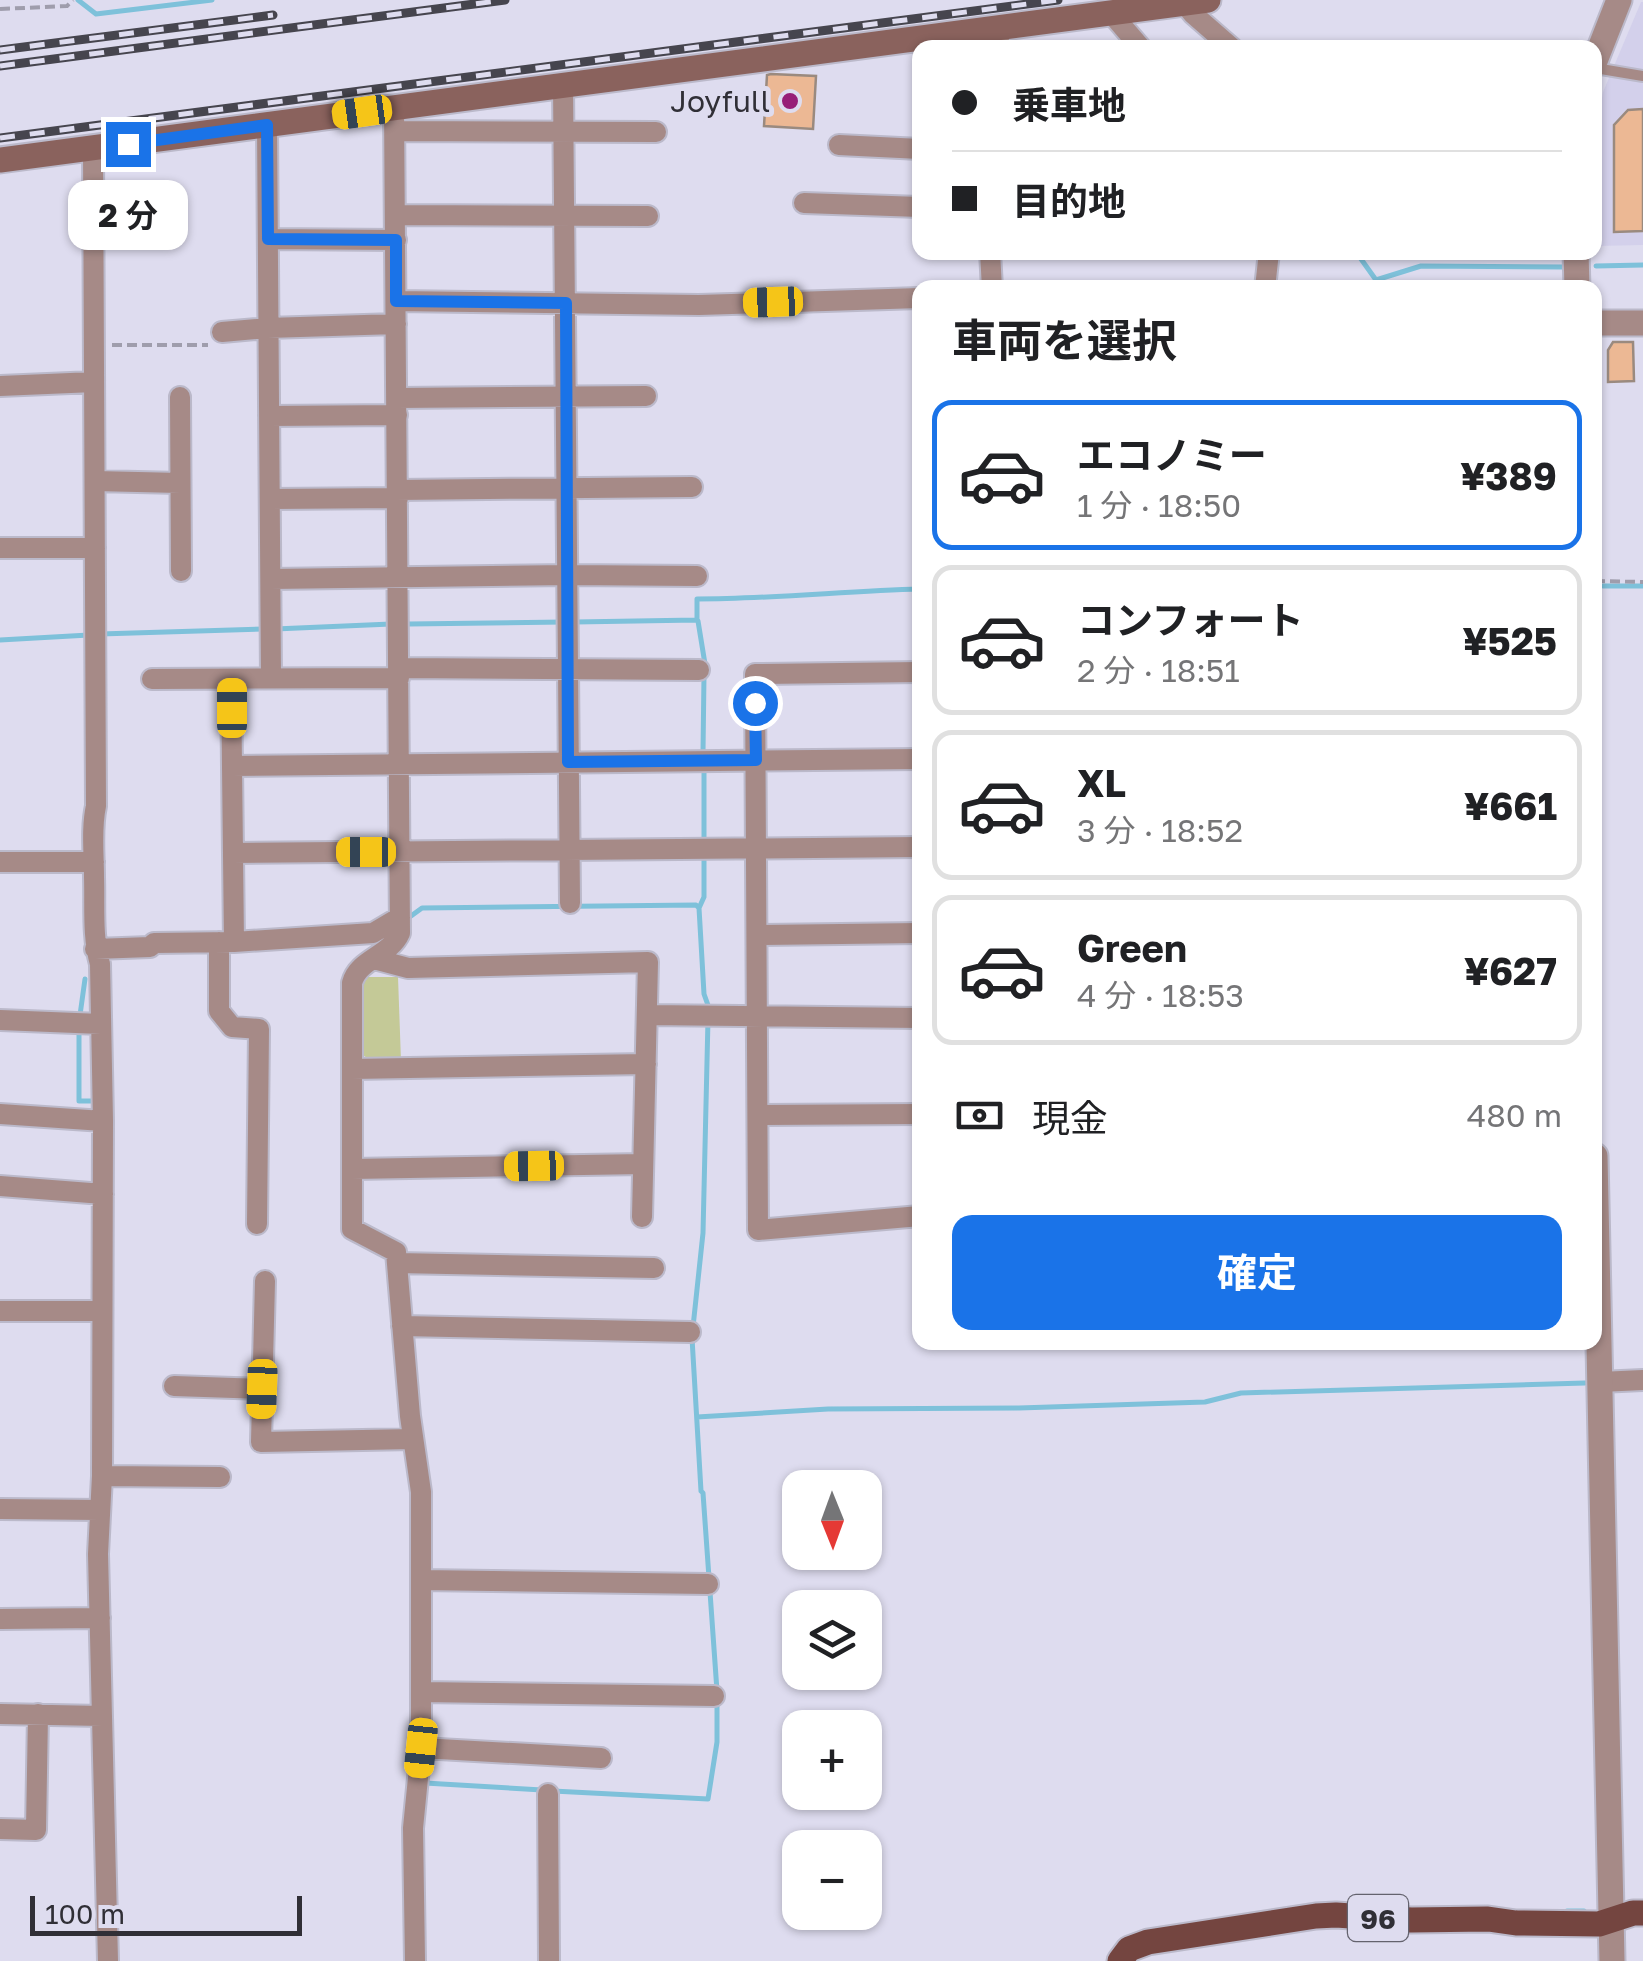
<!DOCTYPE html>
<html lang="ja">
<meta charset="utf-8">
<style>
:root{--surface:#fff;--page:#f6f6f6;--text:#202124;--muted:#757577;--line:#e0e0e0;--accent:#1a73e8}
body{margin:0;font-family:"Golos Text","Noto Sans JP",sans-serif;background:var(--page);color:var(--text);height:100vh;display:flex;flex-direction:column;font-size:38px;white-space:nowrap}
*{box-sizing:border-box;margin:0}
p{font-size:32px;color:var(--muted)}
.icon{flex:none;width:55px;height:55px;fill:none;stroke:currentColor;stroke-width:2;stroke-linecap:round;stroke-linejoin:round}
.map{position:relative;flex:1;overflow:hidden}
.panel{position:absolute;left:912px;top:280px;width:690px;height:1070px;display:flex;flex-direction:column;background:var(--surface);border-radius:20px;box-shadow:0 2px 8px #0004}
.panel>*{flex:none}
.hud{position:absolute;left:912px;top:40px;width:690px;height:220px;border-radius:20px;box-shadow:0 2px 8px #0004;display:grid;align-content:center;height:220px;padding:0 40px;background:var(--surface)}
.needle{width:65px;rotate:179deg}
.fabs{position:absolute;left:782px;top:1470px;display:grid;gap:20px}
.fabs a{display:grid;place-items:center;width:100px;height:100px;border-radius:20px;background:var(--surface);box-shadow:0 2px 8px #0004;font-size:50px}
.scale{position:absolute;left:30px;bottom:25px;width:272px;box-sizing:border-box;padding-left:10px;border:5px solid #302f36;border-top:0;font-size:28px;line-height:35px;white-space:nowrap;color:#302f36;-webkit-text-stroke:8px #dedcef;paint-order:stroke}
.end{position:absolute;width:45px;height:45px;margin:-22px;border:12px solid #1a73e8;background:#fff;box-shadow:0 0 0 5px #fff}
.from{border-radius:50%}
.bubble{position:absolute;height:70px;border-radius:20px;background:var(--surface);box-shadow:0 2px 8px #0004;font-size:32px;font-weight:700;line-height:70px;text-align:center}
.car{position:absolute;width:30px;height:60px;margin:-30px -15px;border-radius:12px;box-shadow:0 0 8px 2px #0007;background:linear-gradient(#f5c518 24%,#345 0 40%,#f5c518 0 76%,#345 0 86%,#f5c518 0)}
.hud b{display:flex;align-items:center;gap:35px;height:95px;font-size:38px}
.hud b+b{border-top:2px solid var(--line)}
.hud i{width:25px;height:25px;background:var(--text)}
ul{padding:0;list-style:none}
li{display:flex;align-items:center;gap:30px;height:150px;margin:0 20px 15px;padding:0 20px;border:5px solid var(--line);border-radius:20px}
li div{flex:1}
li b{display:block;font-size:38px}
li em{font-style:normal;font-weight:700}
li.current{border-color:var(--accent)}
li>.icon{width:90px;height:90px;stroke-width:1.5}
h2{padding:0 40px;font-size:45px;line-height:120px}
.pay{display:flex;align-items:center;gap:25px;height:110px;padding:0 40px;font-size:38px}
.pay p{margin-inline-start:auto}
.button{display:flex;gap:20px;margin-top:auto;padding:20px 40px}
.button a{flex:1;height:115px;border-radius:20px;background:var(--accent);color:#fff;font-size:40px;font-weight:700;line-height:115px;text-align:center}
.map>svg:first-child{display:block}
.built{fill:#d3d0eb}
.green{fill:#c4c997}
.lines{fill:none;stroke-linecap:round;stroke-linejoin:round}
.stream{stroke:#7ec1da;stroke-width:5}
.building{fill:#ecb894;stroke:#9a8a7f;stroke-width:2.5}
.service-casing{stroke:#bbb9ca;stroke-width:14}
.minor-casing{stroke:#bbb9ca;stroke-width:24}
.tertiary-casing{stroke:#bbb9ca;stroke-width:29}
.secondary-casing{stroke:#bbb9ca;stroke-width:29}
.primary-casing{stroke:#bbb9ca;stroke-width:29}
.path{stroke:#9f9dac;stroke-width:4;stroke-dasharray:10 5;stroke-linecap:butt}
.service{stroke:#a68a87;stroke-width:10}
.minor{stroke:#a68a87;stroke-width:20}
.tertiary{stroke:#a68a87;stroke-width:25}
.secondary{stroke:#8a625d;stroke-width:25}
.primary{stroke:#744540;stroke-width:25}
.rail-casing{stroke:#46454e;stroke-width:9}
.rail{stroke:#dedcef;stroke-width:5;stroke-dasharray:15;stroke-linecap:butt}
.route{stroke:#1a73e8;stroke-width:12}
.poi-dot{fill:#971e78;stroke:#dedcef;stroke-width:4}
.labels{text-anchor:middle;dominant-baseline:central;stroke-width:10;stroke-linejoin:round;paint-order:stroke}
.shield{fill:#dedcef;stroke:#64636e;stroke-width:2.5}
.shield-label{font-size:28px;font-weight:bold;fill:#302f36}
.poi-label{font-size:30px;fill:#302f36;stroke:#dedcef;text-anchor:end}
</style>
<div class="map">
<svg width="1643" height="1961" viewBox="0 0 1643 1961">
<rect width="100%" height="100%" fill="#dedcef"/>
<path class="built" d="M1641 2H1643V245L1597 246 1595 141 1603 92Z"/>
<path class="green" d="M368 977H398L401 1061H371L363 1055 362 986Z"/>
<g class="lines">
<path class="stream" d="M78 0 96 14 212 0
M1356 252 1376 280 1421 266 1563 267
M1596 266 1643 265
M1603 586H1643
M698 621 705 664
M575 622 697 620V599C772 599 846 591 920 589
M409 624 564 622
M275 629 391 624
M100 634 264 629
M0 640 89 635
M703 752 704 675
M704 768V845
M704 856V897L699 908 704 994 709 1008
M411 916 422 908 696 905 699 908
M80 1015 85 979
M79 1026V1101H91
M693 1327 703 1233 708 1019
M692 1338 701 1491 703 1493 717 1691
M697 1417 828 1409 1019 1408 1205 1402 1241 1393 1585 1383
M425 1783 542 1790
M553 1791 708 1799 717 1742V1702
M1567 1911H1584"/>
</g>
<path class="building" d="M771 74 816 76 813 129 764 126 767 75Z
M1643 109V231L1614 232V125L1628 110Z
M1613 342H1633L1634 381 1608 382V350Z"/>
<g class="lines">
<defs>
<path id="service" d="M1595 68 1643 76"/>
<path id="minor" d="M1184 3 1193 14 1232 48
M1111 13 1141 48
M998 48 1000 27
M563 84 570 903
M394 107 400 933C390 956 358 959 352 983V1229L396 1252 410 1416 421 1492V1748L413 1828 415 1961
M267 125 271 678
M395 131 656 132
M839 145 920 149
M93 149 96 806C91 828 94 854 94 877 95 906 92 936 100 964L103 1121 102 1476 98 1554 108 1961
M804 203 920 207
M396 215 648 216
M268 239 396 240
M990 252 992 288
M1265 288 1269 252
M396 301 699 305 920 298
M222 332 268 328 396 324
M0 386 94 382
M180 397 181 571
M397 398 646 396
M269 416 397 415
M95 481 180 483
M397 490 692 487
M270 499 398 498
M0 548H95
M271 579 568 575 697 576
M399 668 699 670
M920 672 755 674 758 1230 920 1216
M152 679 399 678
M231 679 234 942
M232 766 920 759
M233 853 920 847
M0 862H94
M758 935 920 933
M219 942V1011L232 1027 259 1029 257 1224
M95 949 150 947 154 943 234 942 373 933 400 917
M374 959 408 968 648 962 642 1217
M648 1015 920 1018
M0 1020 101 1024
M352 1069 646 1064
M0 1114 103 1121
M758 1115 920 1114
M352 1169 643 1164
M0 1186 103 1194
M397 1263 654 1268
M265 1281 261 1442 413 1439
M0 1311H102
M402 1326 690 1332
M1600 1382 1643 1380
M174 1386 262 1389
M102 1476 220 1477
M0 1509 100 1510
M421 1580 708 1584
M0 1619 100 1618
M421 1692 714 1696
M0 1714 102 1716
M421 1748 601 1758
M548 1794 549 1961
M0 1829 36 1830 38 1714"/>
<path id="tertiary" d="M1595 61 1619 0
M1576 252 1577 288
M1595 323H1643
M1595 1156 1612 1961"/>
<path id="secondary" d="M0 160 1208 0"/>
<path id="primary" d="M1120 1961 1129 1949 1148 1942 1316 1916 1336 1915 1411 1920 1488 1919 1516 1923 1599 1924 1633 1913H1643"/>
</defs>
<use href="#service" class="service-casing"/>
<use href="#minor" class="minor-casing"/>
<use href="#tertiary" class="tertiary-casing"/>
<use href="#secondary" class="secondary-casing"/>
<use href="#primary" class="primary-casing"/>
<path class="path" d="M0 9 67 6 73 0
M112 345H208
M1595 581 1643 582"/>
<use href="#service" class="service"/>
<use href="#minor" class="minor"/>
<use href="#tertiary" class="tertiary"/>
<use href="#secondary" class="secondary"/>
<use href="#primary" class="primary"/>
<defs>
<path id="rail" d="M0 50 273 15
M0 66 505 0
M0 138 1058 0"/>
</defs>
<use href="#rail" class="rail-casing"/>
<use href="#rail" class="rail"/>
</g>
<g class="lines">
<path class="route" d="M128 144 267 125 268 239 396 240V301L566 303 568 762 756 760 755 703"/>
</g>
<circle class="poi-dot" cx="790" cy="101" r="10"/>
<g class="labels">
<rect class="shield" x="1348" y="1895" width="60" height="46" rx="8"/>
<g class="shield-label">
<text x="1378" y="1918">96</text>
</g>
<g class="poi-label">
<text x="770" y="101">Joyfull</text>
</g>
</g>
</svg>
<div class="fabs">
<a><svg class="needle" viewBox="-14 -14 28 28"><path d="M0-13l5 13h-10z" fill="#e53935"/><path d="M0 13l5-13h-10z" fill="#757577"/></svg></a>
<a><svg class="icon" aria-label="layers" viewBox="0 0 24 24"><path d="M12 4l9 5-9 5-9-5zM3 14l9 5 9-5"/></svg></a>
<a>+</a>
<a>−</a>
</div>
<div class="scale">100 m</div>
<i class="end from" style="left:755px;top:703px"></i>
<i class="end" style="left:128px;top:144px"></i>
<div class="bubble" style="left:68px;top:180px;width:120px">2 分</div>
<i class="car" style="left:362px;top:112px;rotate:262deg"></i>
<i class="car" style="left:773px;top:302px;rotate:268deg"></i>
<i class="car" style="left:232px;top:708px;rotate:0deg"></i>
<i class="car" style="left:366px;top:852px;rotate:270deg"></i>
<i class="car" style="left:534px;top:1166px;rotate:269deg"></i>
<i class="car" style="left:262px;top:1389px;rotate:182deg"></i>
<i class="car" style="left:421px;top:1748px;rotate:186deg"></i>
<div class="hud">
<b><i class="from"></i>乗車地</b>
<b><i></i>目的地</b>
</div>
<section class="panel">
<h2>車両を選択</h2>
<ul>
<li class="current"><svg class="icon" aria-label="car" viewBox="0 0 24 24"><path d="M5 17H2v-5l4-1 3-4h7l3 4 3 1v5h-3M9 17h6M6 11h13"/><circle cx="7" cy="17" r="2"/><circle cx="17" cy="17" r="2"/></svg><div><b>エコノミー</b><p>1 分 · 18:50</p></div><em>¥389</em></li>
<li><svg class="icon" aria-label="car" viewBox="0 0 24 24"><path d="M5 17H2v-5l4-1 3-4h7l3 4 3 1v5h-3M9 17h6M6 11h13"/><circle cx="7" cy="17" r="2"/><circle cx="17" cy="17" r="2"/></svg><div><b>コンフォート</b><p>2 分 · 18:51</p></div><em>¥525</em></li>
<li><svg class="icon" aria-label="car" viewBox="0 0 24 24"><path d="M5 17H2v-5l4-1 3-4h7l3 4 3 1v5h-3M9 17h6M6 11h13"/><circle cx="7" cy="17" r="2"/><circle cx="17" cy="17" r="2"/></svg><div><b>XL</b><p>3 分 · 18:52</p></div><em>¥661</em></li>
<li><svg class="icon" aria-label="car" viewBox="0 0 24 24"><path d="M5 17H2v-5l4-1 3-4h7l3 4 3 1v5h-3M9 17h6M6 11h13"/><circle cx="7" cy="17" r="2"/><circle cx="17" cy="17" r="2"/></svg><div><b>Green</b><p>4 分 · 18:53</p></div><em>¥627</em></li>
</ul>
<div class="pay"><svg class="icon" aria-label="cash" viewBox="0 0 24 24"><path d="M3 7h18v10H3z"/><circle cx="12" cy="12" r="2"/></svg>現金<p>480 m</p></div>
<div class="button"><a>確定</a></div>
</section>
</div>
